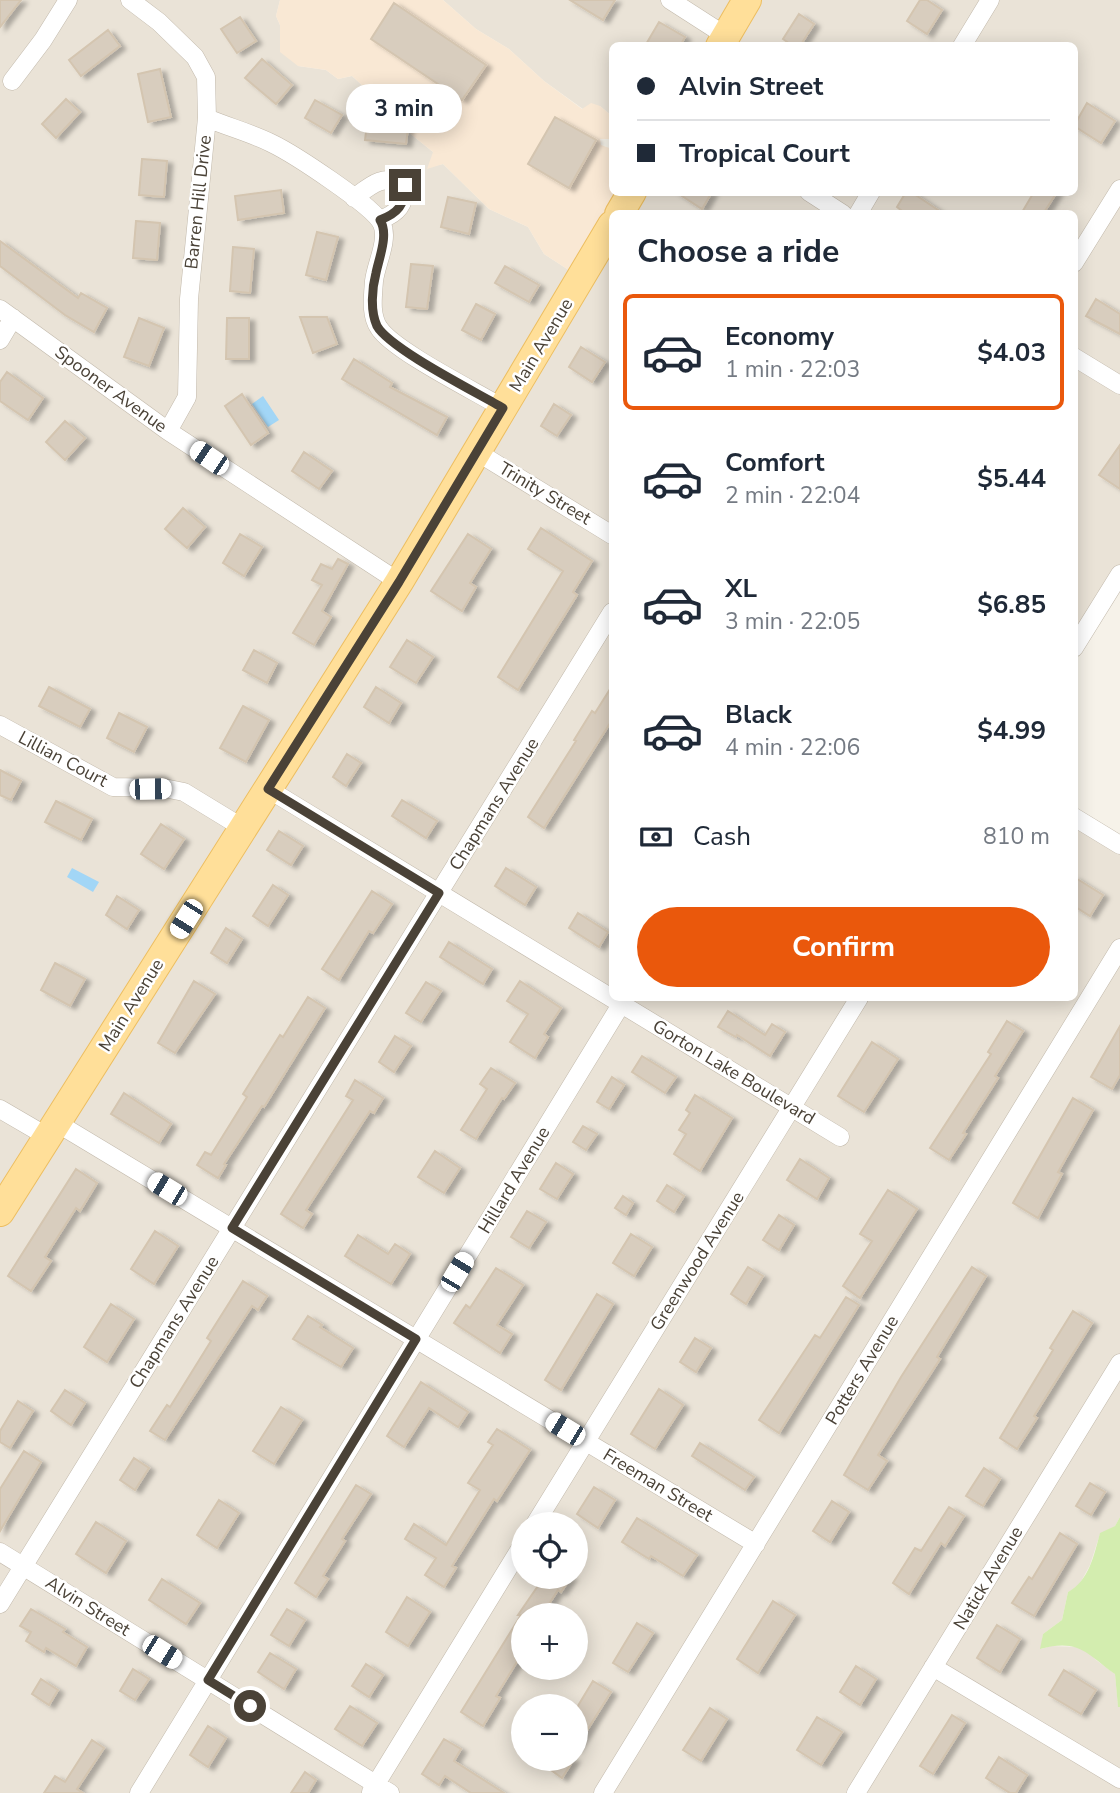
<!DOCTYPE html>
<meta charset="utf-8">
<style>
:root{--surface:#fff;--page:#f6f6f7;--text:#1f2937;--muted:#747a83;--line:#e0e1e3;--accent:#ea580c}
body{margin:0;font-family:"Nunito Sans",sans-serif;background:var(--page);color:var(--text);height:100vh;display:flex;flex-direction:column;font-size:26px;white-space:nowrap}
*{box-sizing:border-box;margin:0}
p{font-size:23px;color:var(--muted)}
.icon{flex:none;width:38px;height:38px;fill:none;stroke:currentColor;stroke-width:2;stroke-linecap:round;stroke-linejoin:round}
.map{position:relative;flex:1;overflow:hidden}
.drawer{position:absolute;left:609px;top:210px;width:469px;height:791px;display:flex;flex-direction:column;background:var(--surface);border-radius:10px;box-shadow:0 4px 18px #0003}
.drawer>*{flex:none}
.hud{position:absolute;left:609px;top:42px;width:469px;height:154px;border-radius:10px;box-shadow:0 4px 18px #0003;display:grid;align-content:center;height:154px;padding:0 28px;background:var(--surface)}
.buttons{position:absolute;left:511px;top:1512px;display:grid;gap:14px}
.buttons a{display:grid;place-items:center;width:77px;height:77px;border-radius:50%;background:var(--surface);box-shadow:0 4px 18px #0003;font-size:35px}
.end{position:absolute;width:32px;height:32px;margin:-16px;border:9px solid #4a4237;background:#fff;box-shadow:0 0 0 4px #fff}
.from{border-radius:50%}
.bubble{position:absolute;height:49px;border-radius:24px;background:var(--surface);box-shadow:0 4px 18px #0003;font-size:23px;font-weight:700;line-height:49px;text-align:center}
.car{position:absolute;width:21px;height:42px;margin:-21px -10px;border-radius:9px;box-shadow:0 0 5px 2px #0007;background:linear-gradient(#fff 24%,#345 0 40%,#fff 0 76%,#345 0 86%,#fff 0)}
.hud b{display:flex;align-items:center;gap:24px;height:66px;font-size:26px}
.hud b+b{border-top:2px solid var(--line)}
.hud i{width:18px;height:18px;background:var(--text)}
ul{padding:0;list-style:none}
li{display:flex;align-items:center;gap:21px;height:116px;margin:0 14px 10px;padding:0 14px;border:4px solid transparent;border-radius:10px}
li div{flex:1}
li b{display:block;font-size:26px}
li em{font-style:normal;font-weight:700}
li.active{border-color:var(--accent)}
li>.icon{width:63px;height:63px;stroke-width:1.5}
h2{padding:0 28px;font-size:32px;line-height:84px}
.pay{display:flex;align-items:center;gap:18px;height:77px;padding:0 28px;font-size:26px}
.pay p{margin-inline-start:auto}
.primary-button{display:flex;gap:14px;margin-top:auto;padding:14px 28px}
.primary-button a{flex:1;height:80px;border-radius:42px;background:var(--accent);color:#fff;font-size:28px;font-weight:700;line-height:80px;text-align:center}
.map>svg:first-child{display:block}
.residential{fill:#eae3d7;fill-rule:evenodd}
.commercial{fill:#f9e8d4}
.green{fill:#d3edaf}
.water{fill:#a2d6f6}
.building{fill:#d8cdbe;stroke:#d4c5b0;stroke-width:2;filter:url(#shadow)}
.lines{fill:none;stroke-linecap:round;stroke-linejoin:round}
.minor-casing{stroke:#c2b9ab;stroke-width:19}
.primary-casing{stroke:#edbe60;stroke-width:30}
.minor{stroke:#fff;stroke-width:18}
.primary{stroke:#ffdf99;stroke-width:28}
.route{stroke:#4a4237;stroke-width:9}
.labels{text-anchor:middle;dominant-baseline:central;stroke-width:5;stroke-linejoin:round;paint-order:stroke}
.street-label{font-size:18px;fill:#4a4237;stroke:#fff}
</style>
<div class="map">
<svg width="1120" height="1793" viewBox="0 0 1120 1793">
<defs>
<filter id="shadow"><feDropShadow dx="5.5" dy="3" stdDeviation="2" flood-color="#0004"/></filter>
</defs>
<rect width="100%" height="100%" fill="#f6f2e9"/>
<path class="residential" d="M0 0H280L276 16 298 66 326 70 338 79 352 76 388 109 403 128 433 152 434 166 443 164 489 209 528 227 544 254 581 278 612 230V998H1074L1075 816 1120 844V1517L1115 1526 1100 1534 1090 1565 1078 1587 1068 1592 1062 1620 1043 1634 1041 1649 1051 1646 1078 1647 1089 1652 1096 1660 1115 1674 1118 1706 1120 1707V1793H0ZM523 1524H576V1577H523ZM523 1615H576V1668H523ZM523 1706H576V1759H523Z
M443 0H1120V569L1075 644 1074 214 623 213 635 192H1074V46H612V116L600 106 583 109 544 81 509 49 476 29Z"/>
<path class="commercial" d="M280 0H443L476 29 509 49 544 81 582 109 591 103 600 106 612 116V139H600L601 145 612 149V192L635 193 581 278 544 254 528 227 489 209 443 164 427 169 433 152 403 128 388 109 352 76 338 79 326 70 298 66 280 52V25L276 16Z"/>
<path class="green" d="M1120 1517V1707H1118L1115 1674C1087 1654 1079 1638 1040 1649L1043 1634 1062 1620 1068 1592C1089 1581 1094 1555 1100 1533L1115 1526Z"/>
<path class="water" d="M263 396 279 420 268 427 252 404Z
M72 868 99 882 93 892 67 877Z"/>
<path class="building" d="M0 0H21L0 27Z
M570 0H615L603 20Z
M920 0H927L942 10 927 34 907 21Z
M394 3 486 65 462 100 371 39Z
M799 14 814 24 800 46H793L783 39Z
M240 17 256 41 237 53 221 29Z
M659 22 685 37 680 46H645Z
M108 30 120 46 81 76 69 60Z
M262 59 292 85 276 104 245 78Z
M160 69 171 117 148 122 138 74Z
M66 99 80 112 56 138 42 124Z
M315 100 342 115 331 133 305 118Z
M1087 103 1115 121 1101 143 1074 126Z
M368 116 409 120 406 144 365 140Z
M555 117 596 140 569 188 528 164Z
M142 159 167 161 164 197 139 195Z
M281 190 284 213 238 220 235 196Z
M676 192H712L702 209Z
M906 192H911L944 214H906L897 207Z
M1034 192H1057L1043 214H1021Z
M448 197 476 203 469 234 441 227Z
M136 221 160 223 157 260 133 258Z
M317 232 338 237 326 280 306 275Z
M0 241 78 298 81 293 107 308 94 332 65 315 0 266Z
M233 247 254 249 250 293 230 291Z
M411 264 433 266 427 309 406 307Z
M505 266 539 285 529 302 495 283Z
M1096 299 1120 314V334L1086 316Z
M476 304 495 314 481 340 462 330Z
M300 317H327L337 344 313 353Z
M139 318 164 328 149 366 124 357Z
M227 318H249V359H226Z
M581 347 605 362 592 382 569 367Z
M354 359 392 383 390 387 447 417 437 435 342 379Z
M7 372 43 398 28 420 0 401V382Z
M242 394 268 433 251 445 225 406Z
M554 404 571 415 557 436 541 426Z
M65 421 85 438 65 460 46 442Z
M1120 445V489L1099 475Z
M304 452 332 471 319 489 292 471Z
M183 508 205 527 187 548 165 529Z
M541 528 592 561 573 592 577 595 518 690 498 677 563 571 528 549Z
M240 534 262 547 244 576 223 563Z
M468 534 491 549 470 583 476 587 462 611 431 591Z
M338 559 348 564 322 611 331 617 314 645 293 633 322 585 312 580 321 564 332 569Z
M407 640 433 657 416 683 390 667Z
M254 650 277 663 267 683 243 670Z
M612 686V720L544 828 528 817 576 741 574 740 592 711 595 713Z
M49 687 90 709 80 727 39 706Z
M376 687 401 703 389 723 364 707Z
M243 706 269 720 246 762 220 748Z
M119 713 147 727 134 752 107 738Z
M347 754 361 763 346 786 333 777Z
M0 770 21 781 11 800 0 795Z
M402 800 437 821 426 838 392 816Z
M56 801 92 819 81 840 45 822Z
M161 824 184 839 164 869 141 854Z
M279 831 303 846 291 865 267 850Z
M506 868 536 887 525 905 495 886Z
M1074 877 1103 895 1090 916 1074 906Z
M273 885 288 895 268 926 253 916Z
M372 891 392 904 373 933 369 931 339 980 322 969Z
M117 896 139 910 127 929 106 915Z
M578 913 608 932 599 947 569 928Z
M226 928 242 939 227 963 211 953Z
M449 942 492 969 483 984 440 957Z
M55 963 85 979 70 1006 41 990Z
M194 981 215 994 175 1053 158 1043Z
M520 981 561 1008 544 1034 548 1037 535 1058 510 1042 528 1014 507 1001Z
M426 982 441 991 421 1022 406 1013Z
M308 997 325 1008 264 1107 262 1106 224 1164 226 1165 218 1178 197 1165 205 1152 211 1155 247 1097 243 1094 280 1035 283 1037Z
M728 1011 765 1035 772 1024 785 1032 770 1056 737 1035 736 1037 718 1027Z
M1007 1021 1023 1031 995 1076 998 1078 963 1133 966 1134 949 1160 930 1148 991 1054 988 1052Z
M1120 1026V1075L1112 1089 1091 1077Z
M395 1036 411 1046 394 1072 379 1062Z
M872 1042 898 1059 864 1112 838 1096Z
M642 1056 676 1077 665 1093 632 1072Z
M491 1068 515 1083 504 1099 502 1098 476 1139 461 1130 487 1089 480 1084Z
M612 1077 624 1085 609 1109 597 1102Z
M355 1080 383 1098 374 1113 370 1111 306 1210 312 1214 303 1228 281 1214 353 1100 346 1096Z
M124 1093 171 1124 159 1143 111 1114Z
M695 1095 732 1118 700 1171 674 1154 686 1134 679 1130 690 1113 686 1110Z
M1073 1098 1093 1110 1058 1172 1062 1174 1038 1218 1013 1203Z
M583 1126 597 1134 586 1150 573 1142Z
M435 1151 460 1168 444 1193 418 1177Z
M800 1159 829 1178 817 1199 787 1180Z
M556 1163 573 1174 557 1199 540 1189Z
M76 1169 97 1183 80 1211 76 1208 45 1257 51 1261 31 1291 8 1276Z
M667 1185 684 1196 674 1212 657 1201Z
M888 1190 917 1209 860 1298 843 1286 872 1241 860 1234Z
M623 1196 633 1203 626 1215 615 1208Z
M527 1211 546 1222 529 1248 511 1237Z
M779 1215 794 1225 779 1250 763 1240Z
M155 1231 178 1246 154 1284 131 1269Z
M631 1234 652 1247 634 1276 613 1263Z
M358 1235 388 1254 395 1244 410 1254 391 1284 345 1256Z
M748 1267 763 1276 746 1304 731 1294Z
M972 1267 986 1276 937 1357 940 1359 878 1455 887 1461 868 1490 844 1475 901 1377Z
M496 1268 523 1285 497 1325 512 1334 500 1353 454 1323 466 1305 470 1308Z
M243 1281 267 1296 258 1310 252 1306 165 1440 150 1431 167 1405 170 1407 211 1341 207 1338Z
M597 1294 613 1304 561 1390 545 1380Z
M846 1297 859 1305 779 1433 759 1420 815 1335 820 1338Z
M111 1304 134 1319 107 1362 84 1347Z
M1073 1311 1092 1323 1034 1416 1037 1418 1017 1449 1000 1438 1053 1350 1050 1348Z
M308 1316 322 1325 320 1327 353 1348 341 1367 293 1339Z
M695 1338 711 1348 696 1372 680 1362Z
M421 1382 468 1412 458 1427 429 1408 404 1447 387 1436Z
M659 1389 683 1405 655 1449 631 1434Z
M65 1390 85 1403 71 1425 51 1411Z
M18 1401 33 1411 10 1448 0 1442V1431Z
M281 1407 302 1420 274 1464 253 1451Z
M497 1429 530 1450 497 1501 494 1499 452 1566 456 1568 444 1587 425 1575 436 1558 405 1539 414 1524 446 1545 480 1490 468 1483 493 1445 488 1442Z
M700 1443 754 1477 745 1490 692 1456Z
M24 1451 41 1462 0 1531V1489Z
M134 1458 149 1468 135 1490 120 1480Z
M984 1468 1000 1479 983 1506 966 1496Z
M1090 1483 1105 1492 1091 1515 1076 1506Z
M356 1485 371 1494 342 1539 345 1541 323 1576 328 1579 316 1597 295 1583Z
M594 1487 615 1500 598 1528 577 1514Z
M219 1500 239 1513 217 1548 197 1535Z
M832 1501 849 1512 830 1542 813 1531Z
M949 1507 964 1516 945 1546 941 1543 909 1594 893 1583 915 1548 921 1551Z
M637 1518 697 1555 683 1576 651 1556 649 1559 622 1542Z
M96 1522 126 1541 106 1573 76 1554Z
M1060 1533 1077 1544 1034 1616 1012 1603 1029 1577 1032 1579Z
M537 1577H571L561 1592 558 1590 542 1615H523V1652L496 1696 500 1698 483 1726 461 1712 521 1615H518L542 1580Z
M162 1579 200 1603 186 1624 149 1600Z
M407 1597 430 1612 408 1646 386 1632Z
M773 1601 795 1615 758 1673 737 1659Z
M31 1609 65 1629 63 1632 87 1647 76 1666 46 1648 44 1652 26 1641 31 1632 20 1626Z
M287 1609 305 1620 289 1646 271 1635Z
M637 1623 653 1633 628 1672 613 1663Z
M997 1625 1020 1639 1000 1672 977 1658Z
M270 1653 296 1669 284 1689 258 1672Z
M366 1664 383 1675 369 1697 352 1686Z
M856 1666 876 1679 860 1705 840 1692Z
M133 1669 149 1679 135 1700 120 1691Z
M1064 1670 1096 1690 1081 1714 1049 1695Z
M41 1679 58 1690 49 1705 32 1694Z
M593 1681 611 1692 576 1748V1709Z
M350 1706 377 1723 362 1746 335 1729Z
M710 1708 727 1719 701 1761 683 1750Z
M952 1715 965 1723 933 1774 920 1766Z
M817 1717 842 1732 821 1765 797 1750Z
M208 1726 226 1738 208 1767 190 1755Z
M444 1739 461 1749 454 1761 504 1793H471L445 1776 439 1785 422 1774Z
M92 1740 104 1748 77 1789 83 1793H44L55 1776 65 1782Z
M999 1757 1027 1775 1016 1793H1010L986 1778Z
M558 1759H574L562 1778 551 1770Z
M305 1772 316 1780 308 1793H291Z"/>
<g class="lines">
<defs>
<path id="minor" d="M130 0 159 22 195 57 206 77 207 118 189 299 187 397 168 431
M670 0 726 36
M962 46 990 0
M12 81 43 40 68 0
M207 118C228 127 251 133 271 143 292 153 374 206 382 224 389 240 376 264 374 281 373 296 370 315 379 328 394 351 475 391 503 408
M809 192 843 214
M354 198C371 185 384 173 405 185 405 205 398 213 380 220
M858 214 871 192
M1074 263 1120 189
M0 309 168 431 399 582
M0 340 13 318
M1074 357 1120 385
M477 452 612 535
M1074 648 1120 574
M0 725 113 787 164 788 184 792 243 828
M268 789 840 1137
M1074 817 1120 845
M0 1109 48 1137
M57 1123 756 1544
M535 1524 859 998
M0 1552 390 1793
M0 1604 612 612
M933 1667 1120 1779
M371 1792 523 1544
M139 1793 625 998
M603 1793 1120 948
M856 1793 1120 1363"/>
<path id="primary" d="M720 46 747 0
M619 214 632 192
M0 1212 399 582 612 225"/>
</defs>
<use href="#minor" class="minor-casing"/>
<use href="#primary" class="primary-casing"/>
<use href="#minor" class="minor"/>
<use href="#primary" class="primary"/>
</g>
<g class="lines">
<path class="route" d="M250 1706 208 1680 416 1339 232 1228 439 893 268 789 399 582 503 408C476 392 390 349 377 326 370 311 372 288 376 273 379 258 389 234 380 220 398 213 405 205 405 185"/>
</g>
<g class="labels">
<g class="street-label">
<text transform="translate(198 202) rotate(-84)">Barren Hill Drive</text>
<text transform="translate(541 345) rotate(-59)">Main Avenue</text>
<text transform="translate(111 389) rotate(36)">Spooner Avenue</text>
<text transform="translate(545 493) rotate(31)">Trinity Street</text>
<text transform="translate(63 759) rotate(28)">Lillian Court</text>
<text transform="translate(494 804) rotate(-58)">Chapmans Avenue</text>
<text transform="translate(131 1005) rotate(-58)">Main Avenue</text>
<text transform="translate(734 1072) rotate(31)">Gorton Lake Boulevard</text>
<text transform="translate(514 1180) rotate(-59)">Hillard Avenue</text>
<text transform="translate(697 1261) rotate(-58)">Greenwood Avenue</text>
<text transform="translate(174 1322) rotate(-58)">Chapmans Avenue</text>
<text transform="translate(862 1370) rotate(-59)">Potters Avenue</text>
<text transform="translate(658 1485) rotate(31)">Freeman Street</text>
<text transform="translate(988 1578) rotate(-59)">Natick Avenue</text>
<text transform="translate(88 1606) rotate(32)">Alvin Street</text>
</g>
</g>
</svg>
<div class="buttons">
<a><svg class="icon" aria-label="locate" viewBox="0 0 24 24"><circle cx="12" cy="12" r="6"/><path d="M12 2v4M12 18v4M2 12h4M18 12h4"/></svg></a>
<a>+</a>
<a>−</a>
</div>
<i class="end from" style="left:250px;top:1706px"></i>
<i class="end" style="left:405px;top:185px"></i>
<div class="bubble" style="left:346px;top:84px;width:116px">3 min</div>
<i class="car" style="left:209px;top:458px;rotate:304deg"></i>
<i class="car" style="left:150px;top:789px;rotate:89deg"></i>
<i class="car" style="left:186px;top:919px;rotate:212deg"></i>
<i class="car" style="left:167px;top:1189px;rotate:301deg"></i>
<i class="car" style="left:457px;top:1272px;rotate:31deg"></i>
<i class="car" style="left:565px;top:1429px;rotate:301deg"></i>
<i class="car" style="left:162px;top:1652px;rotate:122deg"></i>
<div class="hud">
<b><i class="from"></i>Alvin Street</b>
<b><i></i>Tropical Court</b>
</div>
<section class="drawer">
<h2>Choose a ride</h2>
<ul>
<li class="active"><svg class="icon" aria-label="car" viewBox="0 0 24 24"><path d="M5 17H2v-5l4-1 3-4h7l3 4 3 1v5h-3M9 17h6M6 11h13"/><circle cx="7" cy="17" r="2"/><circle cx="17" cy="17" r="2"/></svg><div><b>Economy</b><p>1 min · 22:03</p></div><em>$4.03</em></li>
<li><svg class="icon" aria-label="car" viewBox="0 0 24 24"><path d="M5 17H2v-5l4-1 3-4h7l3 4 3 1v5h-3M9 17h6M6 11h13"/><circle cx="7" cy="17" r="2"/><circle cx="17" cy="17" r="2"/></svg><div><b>Comfort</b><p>2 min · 22:04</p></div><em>$5.44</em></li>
<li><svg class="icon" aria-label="car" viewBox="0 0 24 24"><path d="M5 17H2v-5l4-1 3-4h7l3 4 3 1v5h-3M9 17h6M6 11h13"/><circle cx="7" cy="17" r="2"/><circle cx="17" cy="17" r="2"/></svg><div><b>XL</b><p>3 min · 22:05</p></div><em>$6.85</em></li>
<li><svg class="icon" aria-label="car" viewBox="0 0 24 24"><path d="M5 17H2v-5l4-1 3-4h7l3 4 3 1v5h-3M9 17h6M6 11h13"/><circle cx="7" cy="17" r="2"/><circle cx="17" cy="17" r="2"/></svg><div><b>Black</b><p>4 min · 22:06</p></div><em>$4.99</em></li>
</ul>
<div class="pay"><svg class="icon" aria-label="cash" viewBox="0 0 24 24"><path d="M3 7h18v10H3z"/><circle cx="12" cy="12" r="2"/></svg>Cash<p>810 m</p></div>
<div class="primary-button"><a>Confirm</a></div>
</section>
</div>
